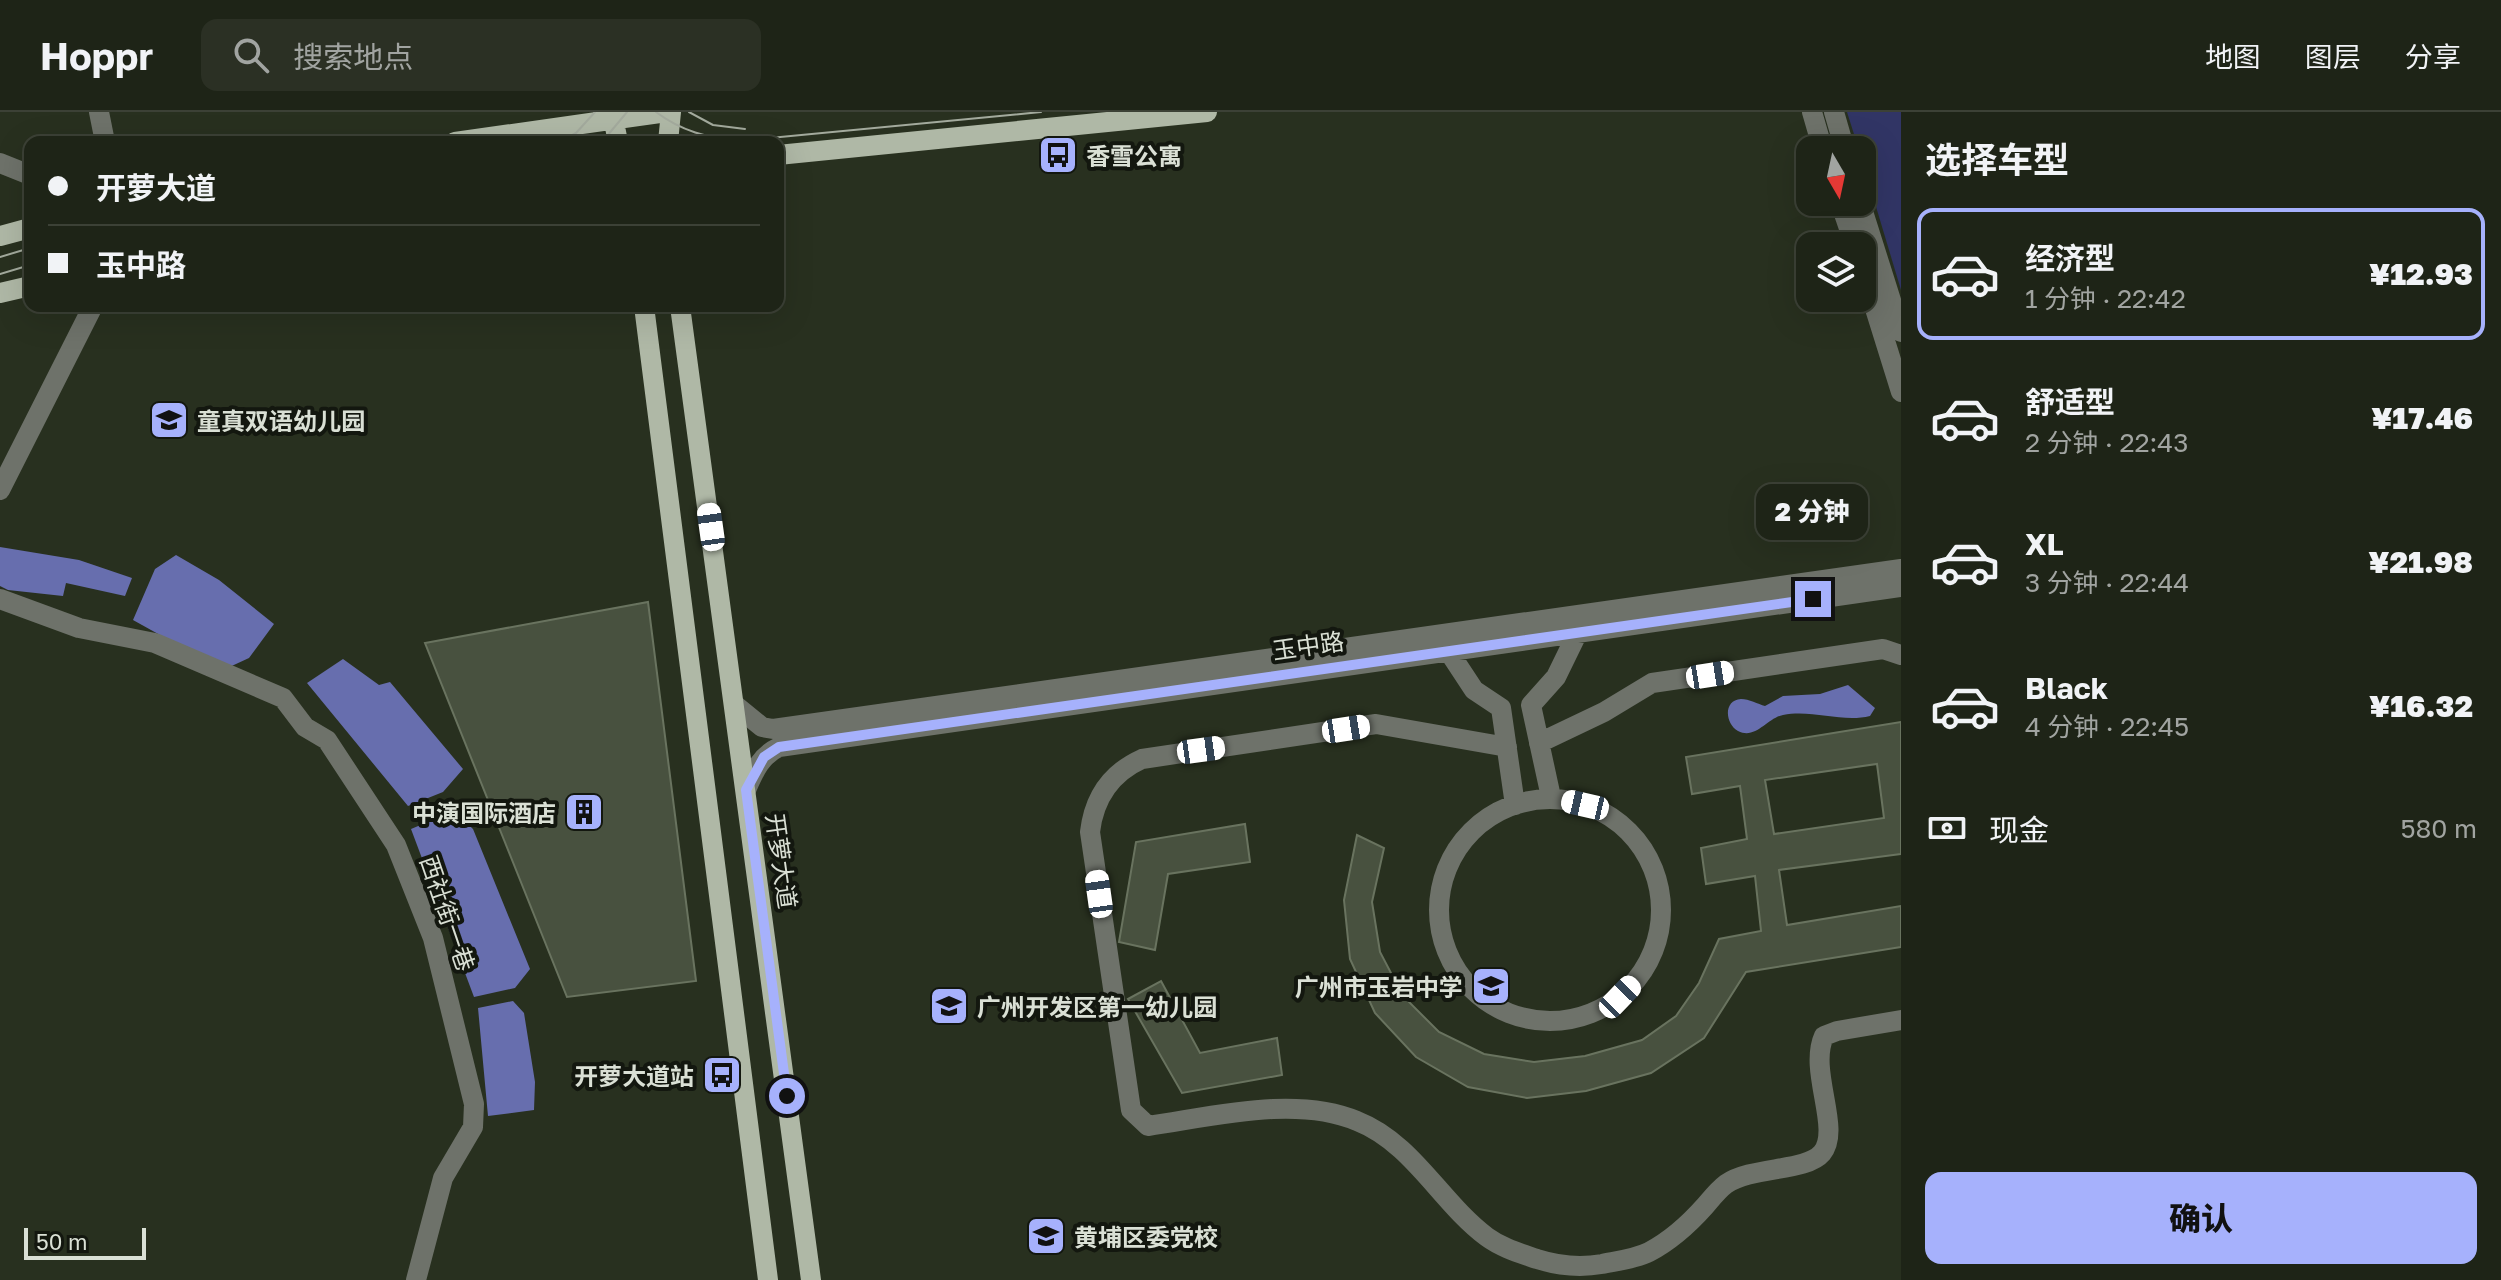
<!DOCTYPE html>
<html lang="zh">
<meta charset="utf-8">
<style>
:root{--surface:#1e2417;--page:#2b3024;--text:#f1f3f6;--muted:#a1a4a1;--line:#3c4136;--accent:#a6b1fc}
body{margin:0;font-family:"Golos Text","Noto Sans SC",sans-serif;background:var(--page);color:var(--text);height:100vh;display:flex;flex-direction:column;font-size:30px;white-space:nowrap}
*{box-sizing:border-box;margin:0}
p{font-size:26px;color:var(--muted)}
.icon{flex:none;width:44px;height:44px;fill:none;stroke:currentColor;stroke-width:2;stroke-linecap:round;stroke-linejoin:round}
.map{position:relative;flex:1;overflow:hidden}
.side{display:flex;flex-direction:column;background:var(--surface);width:600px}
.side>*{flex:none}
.banner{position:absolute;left:24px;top:24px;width:760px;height:176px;border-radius:16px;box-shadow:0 8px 32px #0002,0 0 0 2px var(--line);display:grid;align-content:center;height:176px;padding:0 24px;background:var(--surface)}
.needle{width:52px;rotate:171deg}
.buttons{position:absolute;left:1796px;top:24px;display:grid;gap:16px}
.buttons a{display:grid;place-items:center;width:80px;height:80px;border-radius:16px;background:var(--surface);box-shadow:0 8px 32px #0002,0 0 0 2px var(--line);font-size:40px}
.scale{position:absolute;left:24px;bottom:20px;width:122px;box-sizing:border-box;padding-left:8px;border:4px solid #dae0d5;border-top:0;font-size:22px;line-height:28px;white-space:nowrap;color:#dae0d5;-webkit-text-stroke:6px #13170f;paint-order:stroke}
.end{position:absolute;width:36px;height:36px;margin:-18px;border:10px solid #a6b1fc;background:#111;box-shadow:0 0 0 4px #111}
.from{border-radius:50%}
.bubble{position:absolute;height:56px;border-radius:16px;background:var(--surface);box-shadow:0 8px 32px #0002,0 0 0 2px var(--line);font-size:26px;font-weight:800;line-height:56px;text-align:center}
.car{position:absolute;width:24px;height:48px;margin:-24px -12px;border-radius:10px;box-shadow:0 0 6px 2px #0007;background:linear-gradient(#fff 24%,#345 0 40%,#fff 0 76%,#345 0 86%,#fff 0)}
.banner b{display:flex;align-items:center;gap:28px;height:76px;font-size:30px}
.banner b+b{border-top:2px solid var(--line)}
.banner i{width:20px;height:20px;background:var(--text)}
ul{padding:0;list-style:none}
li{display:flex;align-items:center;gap:24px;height:132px;margin:0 16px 12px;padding:0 8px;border:4px solid transparent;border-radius:16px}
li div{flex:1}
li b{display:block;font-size:30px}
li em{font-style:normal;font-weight:800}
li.current{border-color:var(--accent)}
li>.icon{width:72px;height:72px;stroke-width:1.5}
h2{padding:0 24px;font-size:36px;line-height:96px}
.pay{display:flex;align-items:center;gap:20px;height:88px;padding:0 24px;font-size:30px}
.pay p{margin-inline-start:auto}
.primary-button{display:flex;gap:16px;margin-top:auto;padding:16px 24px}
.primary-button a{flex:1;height:92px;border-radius:16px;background:var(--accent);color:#111;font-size:32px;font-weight:800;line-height:92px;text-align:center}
header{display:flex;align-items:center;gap:48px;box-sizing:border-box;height:112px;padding:0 40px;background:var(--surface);border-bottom:2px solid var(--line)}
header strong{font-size:38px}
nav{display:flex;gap:44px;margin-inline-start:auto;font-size:28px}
.search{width:560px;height:72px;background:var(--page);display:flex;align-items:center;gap:20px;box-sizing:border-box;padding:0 28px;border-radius:16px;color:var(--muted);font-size:30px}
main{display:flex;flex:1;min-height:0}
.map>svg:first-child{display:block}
.green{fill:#313565}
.water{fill:#676eae}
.building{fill:#48513f;stroke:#69735f;stroke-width:2;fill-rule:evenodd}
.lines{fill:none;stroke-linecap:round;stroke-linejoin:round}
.minor{stroke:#6e726a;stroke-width:20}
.major{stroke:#afb8a6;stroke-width:20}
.tram{stroke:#a3aa9d;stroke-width:2}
.route{stroke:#a6b1fc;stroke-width:10}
.labels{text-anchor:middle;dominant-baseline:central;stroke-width:8;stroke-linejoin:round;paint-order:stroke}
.poi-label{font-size:24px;font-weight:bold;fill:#dae0d5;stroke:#13170f;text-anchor:start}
.street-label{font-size:24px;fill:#dae0d5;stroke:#13170f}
</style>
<header>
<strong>Hoppr</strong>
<div class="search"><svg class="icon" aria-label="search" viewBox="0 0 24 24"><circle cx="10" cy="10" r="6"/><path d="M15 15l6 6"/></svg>搜索地点</div>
<nav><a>地图</a><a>图层</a><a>分享</a></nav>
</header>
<main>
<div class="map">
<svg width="1901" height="1168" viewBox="0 0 1901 1168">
<rect width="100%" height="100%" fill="#28301f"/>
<path class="green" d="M1847 0H1901V178L1862 48V38H1859Z"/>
<path class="water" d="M0 435 79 448 132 466 125 484 66 471 63 484 8 478 0 474Z
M176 443 219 468 274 512 249 546 223 558 133 508 155 457Z
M343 547 379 573 390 570 463 657 443 680 408 694 307 571Z
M1848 573 1875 596 1870 604C1842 611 1812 597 1783 603 1767 606 1756 628 1738 619 1725 612 1723 588 1741 587 1749 587 1758 592 1765 594L1783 584 1820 582Z
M454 699 473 717 530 857 515 876 474 885 411 717Z
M513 889 524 901 535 970 534 998 488 1004 478 896Z"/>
<path class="building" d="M648 490 696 869 567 885 425 531Z
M1901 610V742L1779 758 1787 813 1901 794V835L1746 860 1704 926 1651 961 1586 979 1527 986 1468 975 1416 945 1375 901 1350 847 1344 788 1357 723 1384 736 1372 790 1380 840 1403 884 1439 920 1484 942 1534 950 1585 944 1642 928 1676 904 1699 871 1719 827 1761 819 1755 764 1706 772 1701 736 1747 727 1740 674 1692 682 1686 645ZM1877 652 1884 706 1774 722 1765 668Z
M1245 712 1250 750 1168 762 1155 838 1119 830 1136 730Z
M1161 869 1200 941 1277 926 1282 963 1182 981 1128 887Z"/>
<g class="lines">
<path class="minor" d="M99 0 105 30
M1812 0 1823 38
M1834 0 1845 38
M0 51 30 63
M1840 90 1855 134
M1860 90 1901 220
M1862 155 1901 280
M0 378 93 194
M0 487 79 516 155 531 283 586 305 615 327 628 396 733 433 826 474 992 473 1015 443 1066 416 1168
M1449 540 1474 578 1501 596 1515 693
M735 593 762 615 773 617 1901 457
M1539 631 1604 600 1652 571 1883 537 1901 543
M1507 635 1376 612 1142 647C1111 661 1094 686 1090 720L1131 998 1148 1014C1212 1005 1295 983 1357 1009 1413 1031 1441 1091 1487 1125 1502 1136 1520 1141 1537 1147 1559 1154 1579 1156 1602 1152 1617 1149 1635 1147 1649 1140 1670 1129 1689 1112 1705 1094 1711 1087 1718 1078 1726 1072 1752 1054 1806 1060 1822 1041 1842 1017 1808 959 1824 924L1837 919 1901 908
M746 678C754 660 760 644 779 635L1901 475
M1551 685 1531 593 1556 565 1577 522
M1439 798a111 111 0 1 1 222 0a111 111 0 1 1-222 0Z"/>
<path class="major" d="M612 0 618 30
M455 30 667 0
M668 30 671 0
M778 43 1207 0
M0 124 30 116
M0 181 30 174
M644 194 768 1168
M680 194 811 1168"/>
<path class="tram" d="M656 0C681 19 708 26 739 29L1041 0
M689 0 713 13 745 17
M559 30 576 21 595 0
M602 30 627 0
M0 145 30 136
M0 162 30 153"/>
</g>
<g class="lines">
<path class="route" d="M787 984 746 678 764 645 779 635 1813 487"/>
</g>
<defs>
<symbol id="bus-square" viewBox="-11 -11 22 22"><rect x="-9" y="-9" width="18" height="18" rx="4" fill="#a6b1fc" stroke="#13170f"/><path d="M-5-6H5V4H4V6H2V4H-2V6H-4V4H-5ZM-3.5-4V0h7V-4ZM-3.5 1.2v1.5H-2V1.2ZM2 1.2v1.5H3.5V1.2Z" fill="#111"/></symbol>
<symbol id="school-square" viewBox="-11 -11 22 22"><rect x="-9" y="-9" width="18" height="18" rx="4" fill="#a6b1fc" stroke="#13170f"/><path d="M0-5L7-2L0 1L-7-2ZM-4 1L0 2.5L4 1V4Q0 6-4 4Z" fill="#111"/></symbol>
<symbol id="building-square" viewBox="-11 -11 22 22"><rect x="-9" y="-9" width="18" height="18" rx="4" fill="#a6b1fc" stroke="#13170f"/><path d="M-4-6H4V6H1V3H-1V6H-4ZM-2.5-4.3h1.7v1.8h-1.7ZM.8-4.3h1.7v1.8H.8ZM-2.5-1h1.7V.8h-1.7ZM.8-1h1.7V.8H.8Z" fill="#111"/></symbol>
</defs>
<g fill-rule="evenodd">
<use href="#bus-square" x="1036" y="21" width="44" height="44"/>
<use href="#school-square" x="147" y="286" width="44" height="44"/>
<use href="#building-square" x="562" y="678" width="44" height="44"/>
<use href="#school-square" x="1469" y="852" width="44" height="44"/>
<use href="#school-square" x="927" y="872" width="44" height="44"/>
<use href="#bus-square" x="700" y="941" width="44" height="44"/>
<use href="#school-square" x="1024" y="1102" width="44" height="44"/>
</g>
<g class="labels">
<g class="poi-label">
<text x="1086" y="43">香雪公寓</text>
<text x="197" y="308">童真双语幼儿园</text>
<text x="556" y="700" text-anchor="end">中演国际酒店</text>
<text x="1463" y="874" text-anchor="end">广州市玉岩中学</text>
<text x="977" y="894">广州开发区第一幼儿园</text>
<text x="694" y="963" text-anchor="end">开萝大道站</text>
<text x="1074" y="1124">黄埔区委党校</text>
</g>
<g class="street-label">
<text transform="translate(1308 533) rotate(-8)">玉中路</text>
<text transform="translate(782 749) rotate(82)">开萝大道</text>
<text transform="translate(448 801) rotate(71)">西社街一巷</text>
</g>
</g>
</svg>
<div class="buttons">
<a><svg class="needle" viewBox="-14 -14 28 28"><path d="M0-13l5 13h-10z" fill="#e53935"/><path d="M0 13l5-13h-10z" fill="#a1a4a1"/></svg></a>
<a><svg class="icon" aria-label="layers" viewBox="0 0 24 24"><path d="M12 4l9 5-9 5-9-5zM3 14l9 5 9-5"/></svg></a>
</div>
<div class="scale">50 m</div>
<i class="end from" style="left:787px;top:984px"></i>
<i class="end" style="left:1813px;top:487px"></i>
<div class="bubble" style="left:1756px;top:372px;width:112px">2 分钟</div>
<i class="car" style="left:711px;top:415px;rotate:352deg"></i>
<i class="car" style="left:1710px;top:563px;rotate:81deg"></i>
<i class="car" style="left:1346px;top:617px;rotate:81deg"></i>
<i class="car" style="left:1201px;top:638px;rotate:82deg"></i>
<i class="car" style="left:1585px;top:693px;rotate:283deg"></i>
<i class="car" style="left:1099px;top:782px;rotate:352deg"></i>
<i class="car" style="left:1620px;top:885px;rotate:44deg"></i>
<div class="banner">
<b><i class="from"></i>开萝大道</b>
<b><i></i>玉中路</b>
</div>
</div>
<section class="side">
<h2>选择车型</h2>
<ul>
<li class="current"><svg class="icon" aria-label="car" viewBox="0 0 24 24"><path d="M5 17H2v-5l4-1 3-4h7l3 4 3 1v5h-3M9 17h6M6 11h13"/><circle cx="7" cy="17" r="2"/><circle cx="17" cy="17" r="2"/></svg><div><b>经济型</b><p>1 分钟 · 22:42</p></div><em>¥12.93</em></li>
<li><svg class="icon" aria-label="car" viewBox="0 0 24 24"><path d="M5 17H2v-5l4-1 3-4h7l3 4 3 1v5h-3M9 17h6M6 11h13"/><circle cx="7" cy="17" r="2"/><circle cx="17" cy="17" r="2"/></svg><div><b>舒适型</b><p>2 分钟 · 22:43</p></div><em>¥17.46</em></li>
<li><svg class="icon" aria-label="car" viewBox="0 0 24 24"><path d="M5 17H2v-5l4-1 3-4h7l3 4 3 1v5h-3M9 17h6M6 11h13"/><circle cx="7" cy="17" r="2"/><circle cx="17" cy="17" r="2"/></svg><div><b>XL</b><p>3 分钟 · 22:44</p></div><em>¥21.98</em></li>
<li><svg class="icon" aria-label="car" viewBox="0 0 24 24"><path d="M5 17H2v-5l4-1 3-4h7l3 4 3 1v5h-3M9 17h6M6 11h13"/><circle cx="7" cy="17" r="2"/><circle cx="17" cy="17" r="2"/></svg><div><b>Black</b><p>4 分钟 · 22:45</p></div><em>¥16.32</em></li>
</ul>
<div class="pay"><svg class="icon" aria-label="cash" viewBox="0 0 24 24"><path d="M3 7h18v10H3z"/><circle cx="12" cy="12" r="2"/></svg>现金<p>580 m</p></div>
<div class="primary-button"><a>确认</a></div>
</section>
</main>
